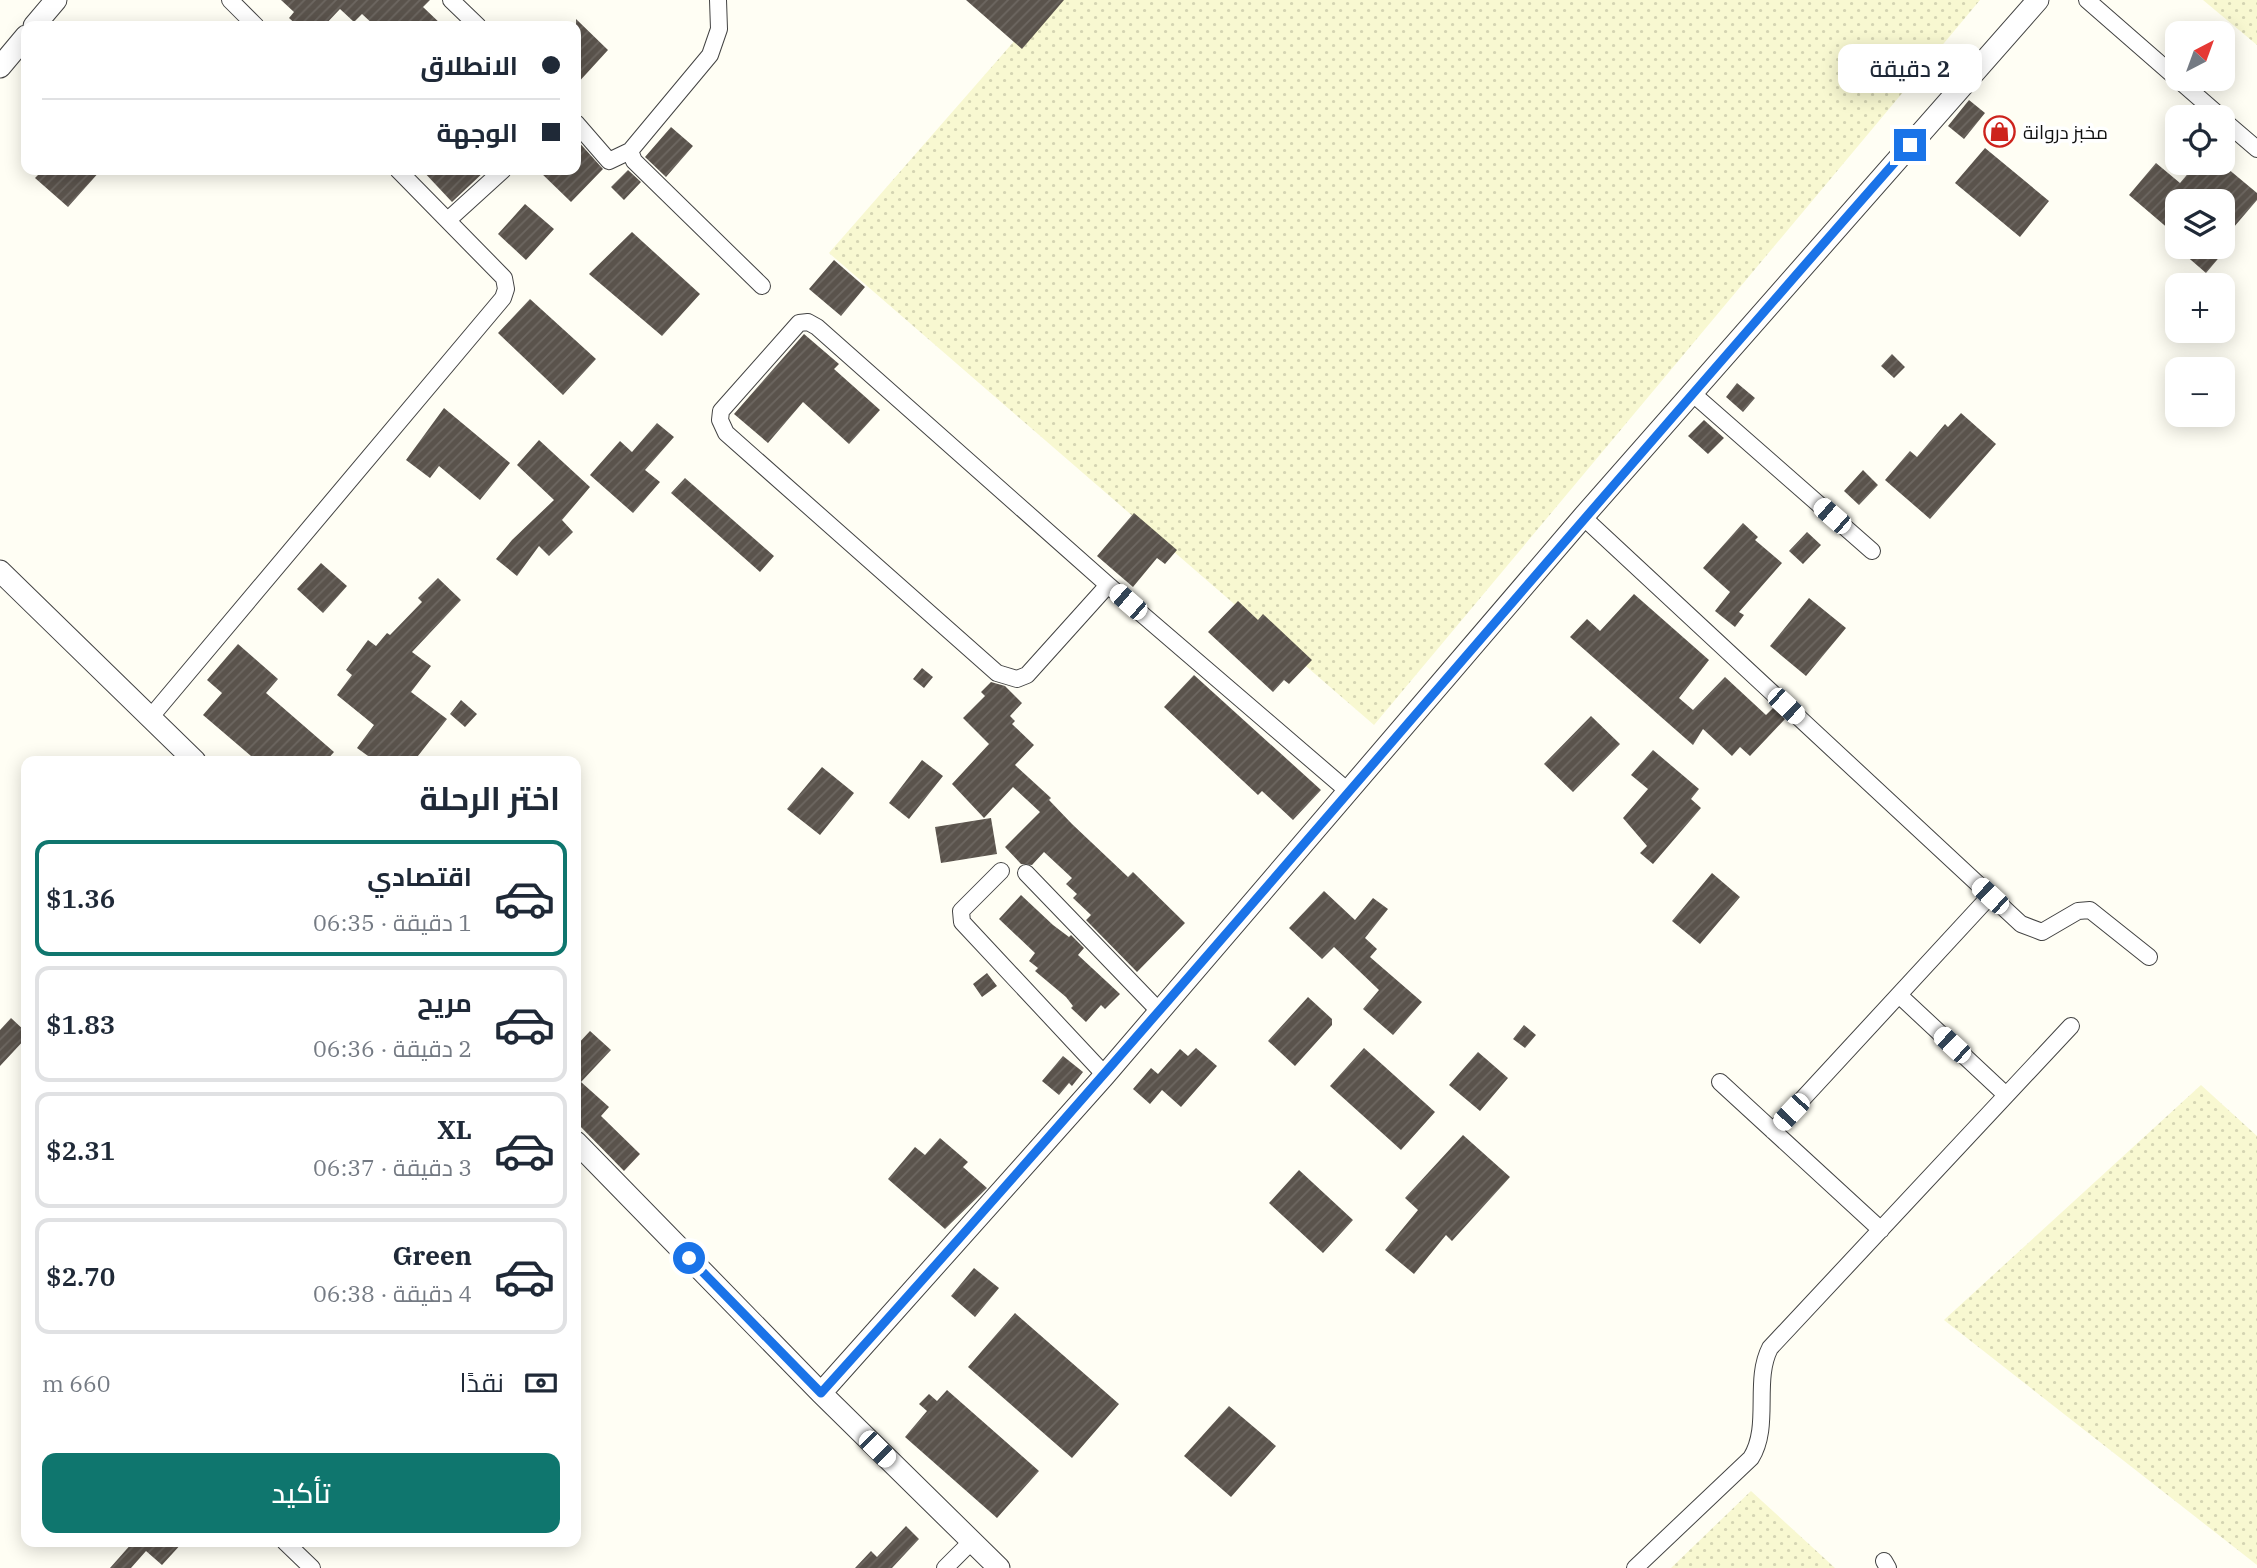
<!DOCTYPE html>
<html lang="ar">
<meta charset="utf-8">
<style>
:root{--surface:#fff;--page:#f6f6f7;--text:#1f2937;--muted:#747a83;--line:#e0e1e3;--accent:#0f766e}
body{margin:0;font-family:"IBM Plex Serif",Cairo,serif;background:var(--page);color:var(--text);direction:rtl;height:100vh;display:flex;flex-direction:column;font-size:26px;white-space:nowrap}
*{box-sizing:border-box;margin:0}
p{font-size:23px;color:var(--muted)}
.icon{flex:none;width:38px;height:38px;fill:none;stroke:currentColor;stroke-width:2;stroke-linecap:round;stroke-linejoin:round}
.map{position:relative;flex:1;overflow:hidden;direction:ltr}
.drawer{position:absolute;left:21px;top:756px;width:560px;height:791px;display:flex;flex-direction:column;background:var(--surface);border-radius:14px;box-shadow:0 4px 18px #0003;direction:rtl}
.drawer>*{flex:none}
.top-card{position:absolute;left:21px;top:21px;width:560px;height:154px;border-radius:14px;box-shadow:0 4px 18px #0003;direction:rtl;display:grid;align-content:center;height:154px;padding:0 21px;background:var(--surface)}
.needle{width:46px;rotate:41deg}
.fabs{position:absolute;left:2165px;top:21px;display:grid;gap:14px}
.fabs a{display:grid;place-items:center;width:70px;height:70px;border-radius:14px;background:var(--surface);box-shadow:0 4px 18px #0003;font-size:35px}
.end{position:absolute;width:32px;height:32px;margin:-16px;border:9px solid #1a73e8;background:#fff;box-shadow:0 0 0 4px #fff}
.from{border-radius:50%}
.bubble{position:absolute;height:49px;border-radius:14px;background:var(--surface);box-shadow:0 4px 18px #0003;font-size:23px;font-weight:600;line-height:49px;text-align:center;direction:rtl}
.car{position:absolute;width:21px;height:42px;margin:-21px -10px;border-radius:9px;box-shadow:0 0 5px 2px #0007;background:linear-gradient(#fff 24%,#345 0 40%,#fff 0 76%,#345 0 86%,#fff 0)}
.top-card b{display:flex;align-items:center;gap:24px;height:66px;font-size:26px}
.top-card b+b{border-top:2px solid var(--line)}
.top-card i{width:18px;height:18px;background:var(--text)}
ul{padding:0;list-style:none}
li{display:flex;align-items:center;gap:21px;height:116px;margin:0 14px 10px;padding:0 7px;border:4px solid var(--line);border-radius:14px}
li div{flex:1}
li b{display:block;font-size:26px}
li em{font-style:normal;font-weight:600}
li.current{border-color:var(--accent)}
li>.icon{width:63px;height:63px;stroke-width:1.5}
h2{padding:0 21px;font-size:32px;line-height:84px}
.pay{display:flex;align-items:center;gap:18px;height:77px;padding:0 21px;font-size:26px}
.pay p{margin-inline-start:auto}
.button{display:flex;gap:14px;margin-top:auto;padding:14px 21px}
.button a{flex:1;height:80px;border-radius:14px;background:var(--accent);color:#fff;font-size:28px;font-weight:600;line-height:80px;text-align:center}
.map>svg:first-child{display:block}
.farmland{fill:url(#farmland-dots)}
.building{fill:url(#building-hatch)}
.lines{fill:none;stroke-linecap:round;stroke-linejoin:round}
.minor-casing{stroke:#434343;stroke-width:18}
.tertiary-casing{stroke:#434343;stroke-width:23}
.minor{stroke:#fff;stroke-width:16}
.tertiary{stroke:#fff;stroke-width:21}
.route{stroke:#1a73e8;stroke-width:9}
.labels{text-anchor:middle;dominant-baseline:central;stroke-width:7;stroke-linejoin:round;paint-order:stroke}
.poi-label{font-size:19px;fill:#101010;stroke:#fff;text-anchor:start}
</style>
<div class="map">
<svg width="2257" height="1568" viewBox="0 0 2257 1568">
<defs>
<pattern id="farmland-dots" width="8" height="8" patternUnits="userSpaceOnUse" patternTransform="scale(1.75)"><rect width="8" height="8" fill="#f8f8d1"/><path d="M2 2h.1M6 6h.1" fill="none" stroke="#d4d4b2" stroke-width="1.8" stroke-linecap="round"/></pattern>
<pattern id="building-hatch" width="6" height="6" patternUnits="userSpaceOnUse" patternTransform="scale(1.75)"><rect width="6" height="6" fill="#5a534c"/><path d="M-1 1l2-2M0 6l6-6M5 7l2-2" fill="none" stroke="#6d6761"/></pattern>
</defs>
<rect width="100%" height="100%" fill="#fffef4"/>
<path class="farmland" d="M1050 0H1980L1374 725 829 253Z
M2203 0H2257V45Z
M2201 1085 2257 1136V1565L1944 1320Z
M1751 1491 1835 1568H1671Z"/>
<path class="building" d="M281 0H430L423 7 443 26H375L362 14 354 22 340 9 324 26H298L289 18 294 12Z
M966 0H1064L1022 49Z
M576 19 608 50 576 85Z
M1969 100 1985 113 1964 139 1948 126Z
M671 127 693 146 666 177 645 157Z
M576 139 603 169 571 202 538 170H576Z
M1985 148 2049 201 2020 237 1955 183Z
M2156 163 2180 183 2197 163H2221L2257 193V200L2222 241V201H2177V236L2129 195Z
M43 170H101L68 207 35 178Z
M422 170H486L452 202Z
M628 170 641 182 624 200 611 187Z
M525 204 554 229 526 260 498 234Z
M632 232 700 294 662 336 589 274Z
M2176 247H2228L2206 273Z
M834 260 865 287 841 316 809 289Z
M530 299 596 359 563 395 498 333Z
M804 334 839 364 834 369 880 410 849 444 803 402 768 443 734 414Z
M1892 354 1905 367 1894 378 1881 366Z
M1737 383 1755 398 1743 412 1726 397Z
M444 408 510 463 480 500 439 466 430 478 406 460Z
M1961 413 1996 444 1930 519 1885 480 1910 451 1917 457 1945 424 1948 427Z
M1704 420 1724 438 1708 454 1688 436Z
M657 423 674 437 645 470 660 482 633 513 590 475 620 441 632 452Z
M539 440 590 487 562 520 573 532 549 556 539 546 517 576 496 559 512 540 554 500 517 465Z
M1863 470 1878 485 1859 505 1844 491Z
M685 478 774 556 760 572 671 493Z
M1134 513 1177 550 1165 564 1157 558 1133 587 1097 556Z
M1743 523 1758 537 1755 540 1782 563 1739 612 1744 615 1735 627 1715 611 1730 592 1703 568Z
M1807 532 1821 545 1803 564 1789 551Z
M321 563 347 586 323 613 297 589Z
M438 578 461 600 412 652 431 666 411 692 447 719 414 761H375L357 748 374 725 337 695 352 675 346 670 368 640 376 646 387 633 390 635 422 602 418 598Z
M1634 594 1709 660 1679 698 1693 710 1725 677 1766 715 1773 708 1785 719 1750 756 1740 747 1732 756 1703 729 1693 745 1570 637 1587 619 1600 631Z
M1809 598 1846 628 1806 676 1770 646Z
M1238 601 1258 620 1263 614 1312 660 1289 684 1284 680 1273 692 1208 632Z
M238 644 278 679 266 693 334 752 326 761H257L203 715 222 693 207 680Z
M922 668 933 677 924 688 913 679Z
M1194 675 1321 790 1293 820 1262 791 1258 795 1164 707Z
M991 682 1005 686 1022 703 1010 716 1015 721 1012 724 1034 745 1015 765 1051 798 1049 800 1072 824 1128 877 1133 872 1185 923 1137 972 1086 920 1091 915 1073 898 1077 894 1066 884 1072 878 1044 852 1032 865 1021 864 1005 847 1040 812 1013 787 984 818 952 784 989 744 963 718 985 696 981 692Z
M461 700 477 714 465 727 450 714Z
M1591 716 1620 744 1573 792 1544 764Z
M1653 750 1699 789 1691 799 1701 808 1653 864 1640 853 1647 846 1623 818 1648 789 1631 775Z
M922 760 943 776 909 819 889 803Z
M822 767 854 793 820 835 787 809Z
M991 818 997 854 941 863 935 827Z
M1712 873 1740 897 1700 944 1672 921Z
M1324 891 1355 920 1373 898 1388 909 1365 938 1377 949 1370 957 1422 1002 1393 1035 1363 1009 1379 990 1334 947 1322 959 1289 928Z
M1021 895 1053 925 1069 937 1071 935 1084 948 1078 955 1120 994 1105 1009 1101 1005 1086 1022 1071 1008 1073 1006 1066 997 1035 971 1038 968 1029 961 1035 953 999 919Z
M987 973 997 986 982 997 973 984Z
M1308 997 1332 1019V1025L1295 1066 1268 1041Z
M11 1018 26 1032V1038L0 1066V1030Z
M1524 1025 1536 1035 1525 1048 1513 1039Z
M590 1031 611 1050 581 1082 609 1107 601 1116 640 1154 624 1171 576 1122V1046Z
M1196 1048 1217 1066 1181 1107 1162 1090 1150 1104 1133 1089 1151 1068 1158 1074 1180 1049 1188 1056Z
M1364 1048 1435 1112 1401 1150 1330 1086Z
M1478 1052 1508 1078 1480 1111 1449 1085Z
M1063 1056 1083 1072 1072 1086 1069 1083 1059 1095 1042 1081Z
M1463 1135 1510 1177 1452 1241 1446 1235 1414 1274 1385 1250 1418 1210 1405 1198Z
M940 1138 968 1162 963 1167 987 1188 945 1229 888 1179 915 1147 925 1155Z
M1299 1170 1353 1220 1323 1253 1269 1203Z
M974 1268 999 1288 975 1317 951 1296Z
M1015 1313 1119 1404 1072 1458 968 1367Z
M947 1390 1039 1471 997 1518 905 1437 927 1411 919 1404 929 1394 937 1401Z
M1229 1406 1276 1446 1231 1497 1184 1456Z
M906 1526 919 1539 892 1568H855L871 1551 877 1557Z
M133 1542H183L162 1565 146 1551 131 1568H110Z"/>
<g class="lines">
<defs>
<path id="minor" d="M230 0 256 26
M451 0 478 26
M2087 0 2221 117
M2222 119 2257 149
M576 123 609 161 630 151 710 55 719 29 718 0
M630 151 634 161 762 286
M448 220 503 170
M1692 393 1872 551
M1583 517 2021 924 2042 932 2078 911 2090 910 2149 957
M1108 585 1027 675 1017 679 997 673 726 433 720 420 721 411 799 323 808 322 817 327 1108 585 1349 792
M149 719 503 298 506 289 504 278 398 170
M1001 871 961 911 962 922 1105 1075
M1026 873 1160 1012
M1899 995 2006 1095
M1720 1082 1881 1230
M1773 1131 1990 896
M285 1542 312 1568
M1884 1561 1888 1568
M945 1568 971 1542
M1635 1568 1751 1458C1771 1426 1753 1381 1770 1348L2071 1026"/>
<path id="tertiary" d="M34 26 56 0
M0 67 26 36
M0 571 195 761
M576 1142 821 1393 999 1568
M821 1393 1105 1075 1583 517 2038 0"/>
</defs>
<use href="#minor" class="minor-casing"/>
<use href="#tertiary" class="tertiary-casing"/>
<use href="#minor" class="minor"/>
<use href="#tertiary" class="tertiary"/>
</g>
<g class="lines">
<path class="route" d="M689 1258 821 1393C1191 983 1545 559 1910 145"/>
</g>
<defs>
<symbol id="shop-ring" viewBox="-11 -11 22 22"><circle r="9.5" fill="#fff" stroke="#cd231c" stroke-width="1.5"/><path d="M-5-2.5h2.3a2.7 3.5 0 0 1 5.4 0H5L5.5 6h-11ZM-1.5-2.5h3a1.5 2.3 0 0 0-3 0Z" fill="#cd231c"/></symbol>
</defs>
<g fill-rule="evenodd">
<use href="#shop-ring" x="1982" y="114" width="35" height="35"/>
</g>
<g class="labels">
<g class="poi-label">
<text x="2023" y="132">مخبز دروانة</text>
</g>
</g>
</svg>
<div class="fabs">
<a><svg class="needle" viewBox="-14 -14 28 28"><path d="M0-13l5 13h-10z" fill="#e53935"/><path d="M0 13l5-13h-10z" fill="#747a83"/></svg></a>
<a><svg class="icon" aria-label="locate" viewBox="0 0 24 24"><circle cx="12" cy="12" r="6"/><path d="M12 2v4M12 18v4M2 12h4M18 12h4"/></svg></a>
<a><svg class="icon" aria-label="layers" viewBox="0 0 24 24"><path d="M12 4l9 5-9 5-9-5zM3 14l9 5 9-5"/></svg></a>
<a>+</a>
<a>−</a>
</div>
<i class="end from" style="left:689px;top:1258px"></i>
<i class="end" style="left:1910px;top:145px"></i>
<div class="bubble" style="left:1838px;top:44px;width:144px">2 دقيقة</div>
<i class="car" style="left:1832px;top:516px;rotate:311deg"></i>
<i class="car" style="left:1128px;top:602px;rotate:311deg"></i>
<i class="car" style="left:1786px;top:706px;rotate:133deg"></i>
<i class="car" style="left:1990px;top:896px;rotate:313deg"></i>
<i class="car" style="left:1952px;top:1045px;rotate:313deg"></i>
<i class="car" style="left:1791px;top:1112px;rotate:223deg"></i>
<i class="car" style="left:877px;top:1449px;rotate:135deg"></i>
<div class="top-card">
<b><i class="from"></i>الانطلاق</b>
<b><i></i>الوجهة</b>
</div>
<section class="drawer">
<h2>اختر الرحلة</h2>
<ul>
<li class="current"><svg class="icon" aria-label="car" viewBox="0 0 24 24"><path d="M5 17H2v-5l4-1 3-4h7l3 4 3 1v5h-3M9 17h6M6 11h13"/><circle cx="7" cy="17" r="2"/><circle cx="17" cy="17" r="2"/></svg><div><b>اقتصادي</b><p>1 دقيقة · 06:35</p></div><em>$1.36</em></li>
<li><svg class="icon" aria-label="car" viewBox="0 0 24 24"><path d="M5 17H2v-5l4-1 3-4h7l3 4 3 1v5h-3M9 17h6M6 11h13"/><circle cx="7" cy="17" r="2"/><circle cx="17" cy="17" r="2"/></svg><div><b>مريح</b><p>2 دقيقة · 06:36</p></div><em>$1.83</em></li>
<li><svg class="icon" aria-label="car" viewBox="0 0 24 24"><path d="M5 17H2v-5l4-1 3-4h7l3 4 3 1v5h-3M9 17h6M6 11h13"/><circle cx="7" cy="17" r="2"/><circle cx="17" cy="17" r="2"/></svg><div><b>XL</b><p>3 دقيقة · 06:37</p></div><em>$2.31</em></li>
<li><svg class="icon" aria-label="car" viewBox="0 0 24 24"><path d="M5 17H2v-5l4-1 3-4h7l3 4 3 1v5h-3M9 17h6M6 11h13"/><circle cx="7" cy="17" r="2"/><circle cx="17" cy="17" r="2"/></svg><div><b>Green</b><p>4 دقيقة · 06:38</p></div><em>$2.70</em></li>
</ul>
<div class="pay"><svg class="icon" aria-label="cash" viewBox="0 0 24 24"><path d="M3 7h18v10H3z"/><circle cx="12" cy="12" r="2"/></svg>نقدًا<p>660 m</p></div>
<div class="button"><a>تأكيد</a></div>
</section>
</div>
